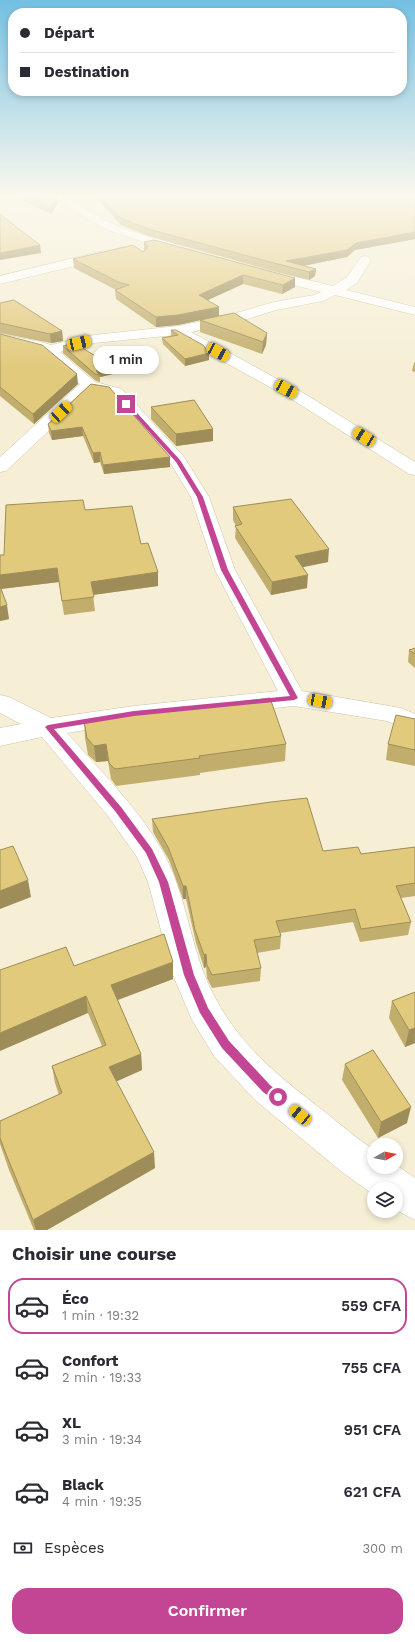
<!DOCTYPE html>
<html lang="fr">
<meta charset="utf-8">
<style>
:root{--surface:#fff;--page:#f2f2f3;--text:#2b2b33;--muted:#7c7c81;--line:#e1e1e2;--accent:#c34695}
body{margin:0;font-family:"Work Sans",sans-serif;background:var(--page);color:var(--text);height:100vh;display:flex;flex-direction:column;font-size:15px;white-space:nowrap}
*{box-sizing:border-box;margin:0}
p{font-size:13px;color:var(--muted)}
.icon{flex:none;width:22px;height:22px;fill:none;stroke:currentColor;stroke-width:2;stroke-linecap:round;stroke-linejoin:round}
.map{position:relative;height:1230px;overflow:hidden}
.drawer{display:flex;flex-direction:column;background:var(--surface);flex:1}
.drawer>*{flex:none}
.top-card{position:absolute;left:8px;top:8px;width:399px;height:88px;border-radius:16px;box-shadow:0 2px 6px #0003;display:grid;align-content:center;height:88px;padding:0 12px;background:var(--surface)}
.needle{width:26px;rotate:81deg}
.fabs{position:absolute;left:367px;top:1138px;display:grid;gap:8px}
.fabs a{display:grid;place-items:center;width:36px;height:36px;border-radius:50%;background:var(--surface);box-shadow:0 2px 6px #0003;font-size:20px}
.end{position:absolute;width:18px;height:18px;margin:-9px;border:5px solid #c34695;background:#fff;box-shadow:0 0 0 2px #fff}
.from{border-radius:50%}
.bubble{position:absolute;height:28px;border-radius:14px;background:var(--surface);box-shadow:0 2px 6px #0003;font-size:13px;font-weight:600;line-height:28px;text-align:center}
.car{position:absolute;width:12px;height:24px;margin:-12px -6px;border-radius:5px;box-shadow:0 0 3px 1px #0007;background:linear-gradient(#f5c518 24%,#345 0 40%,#f5c518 0 76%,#345 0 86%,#f5c518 0)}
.top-card b{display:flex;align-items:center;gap:14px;height:38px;font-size:15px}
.top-card b+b{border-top:1px solid var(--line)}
.top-card i{width:10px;height:10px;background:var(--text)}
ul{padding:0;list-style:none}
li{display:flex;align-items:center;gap:12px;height:56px;margin:0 8px 6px;padding:0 4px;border:2px solid transparent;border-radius:16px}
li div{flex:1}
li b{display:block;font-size:15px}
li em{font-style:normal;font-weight:600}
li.current{border-color:var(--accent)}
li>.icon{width:36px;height:36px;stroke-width:1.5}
h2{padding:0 12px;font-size:18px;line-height:48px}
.pay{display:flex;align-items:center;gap:10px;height:44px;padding:0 12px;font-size:15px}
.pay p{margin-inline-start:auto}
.cta{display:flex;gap:8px;margin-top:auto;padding:8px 12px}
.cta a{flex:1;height:46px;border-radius:16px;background:var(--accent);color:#fff;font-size:16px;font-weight:600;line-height:46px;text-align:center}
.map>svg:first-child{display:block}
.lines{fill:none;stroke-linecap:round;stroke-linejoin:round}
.minor-casing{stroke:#cac3ab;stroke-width:1}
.minor{fill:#fff;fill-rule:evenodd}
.wall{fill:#c2ae6c}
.shaded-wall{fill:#9e8d58}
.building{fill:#e2ca7d;stroke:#9e8d58}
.route{fill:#c34695}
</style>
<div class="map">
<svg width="415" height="1230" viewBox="0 0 415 1230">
<rect width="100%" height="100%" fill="#f6efd6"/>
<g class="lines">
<defs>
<path id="minor" d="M54 196H66L102 219 124 229 182 246 184 249 182 252 178 253 108 230 81 215Z
M103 251 107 252 109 255 107 258 0 284V276Z
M365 256 369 257 371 260 357 283 346 290 415 307V315L335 295 323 301 276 310 234 323 191 332 305 394 415 462V475L409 474 293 400 176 335 94 343 60 352 95 382 122 389 184 457 209 497 235 570 302 691 401 708 415 714V733L387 721 294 706 134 722 67 733C97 767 136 806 159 845 184 886 188 933 205 976 229 1036 272 1071 321 1109 339 1123 356 1138 374 1150V1167H396V1165L415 1178V1220L396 1210V1189H374V1195L342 1172 255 1100 214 1056 192 1020 173 975 148 882 137 857 108 816 42 737 0 746V728L21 724 0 713V695L9 697 51 718 134 706 278 691 215 570 191 497 171 464 110 395 91 391 6 471 0 472V457L80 384 44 353 37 350 0 342V334L41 342 51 345 94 335 178 326 226 316 274 302 314 295 321 292 263 277 261 274 263 271 267 270 333 286 347 277 361 257Z"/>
</defs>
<use href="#minor" class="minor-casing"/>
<use href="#minor" class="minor"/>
</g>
<path class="wall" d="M13 196H57L58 203 51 214Z
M94 196H415V239L355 250 347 257 303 266 316 269 315 276 309 280 273 271 148 236 121 225Z
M144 242 295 287 282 294 243 284 208 300 219 316 178 325 156 327 116 299 115 290H116L74 268 73 259 143 252 144 251Z
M0 303 62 331 63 341 51 343 0 333Z
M200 320 267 333 266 345 262 354 200 332Z
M171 330H176L209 360 185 366 163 344 162 338 171 336Z
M0 334 78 384 34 424 0 396Z
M63 346 113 374 100 377V382L96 381 63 353Z
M415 362V372L412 371 414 363Z
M91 384 170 467 104 474 100 462 94 463 83 436 52 440 49 433 48 424Z
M151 407 213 429V441L176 446 151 419Z
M233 507 328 562 302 567 307 588 271 595 235 538 236 526 233 520Z
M85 510 141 544 158 572V586L93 595 95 611 64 615 59 582 1 589 9 619 0 621V555H4Z
M415 648V668L408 662 409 650Z
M184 709 286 744 285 761 200 773V775L116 786 111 779 108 761 96 762 88 755 85 738 84 721Z
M415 719V766L386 760 388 744Z
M152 819 323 851 361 854 415 847V896L401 898 411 922 408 935 360 942 353 922 280 933 281 936 280 949 257 953 261 968 260 981 212 988 207 978 206 967 204 968 196 943 186 899H183L169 860 153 832Z
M74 966 173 979 118 1000 141 1054 142 1070 116 1081 155 1168 47 1230H34L9 1170 0 1144V1121L59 1095 55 1083 52 1066 102 1046 88 1013Z
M415 992V1043L405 1047 389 1018 392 1001Z
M345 1064 407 1123 378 1138 342 1080Z"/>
<path class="shaded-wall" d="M57 196 58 203 51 214V207Z
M415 232V239L355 250 347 257 292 268 286 261 356 243Z
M40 245 41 253 0 260V253Z
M316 269 315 276 309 280V272Z
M243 275V284L199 304V295Z
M295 278V287L282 294 283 285Z
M219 307V316L178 325 156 327V317Z
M62 331 63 341 51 343 50 334Z
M267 333 266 345 262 354 263 342Z
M209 353V360L185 366V359Z
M112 367 113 374 100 377V375L96 371Z
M77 374 78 384 34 424 33 414Z
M82 427 83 436 52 440 51 431Z
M213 429V441L176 446V434Z
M100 452V462L94 463 93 453Z
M170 457V467L104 474 103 465Z
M329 549 328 562 294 569 295 556Z
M57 568 59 582 0 589V575Z
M158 572V586L92 595 91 582Z
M308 575 307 588 271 595 272 582Z
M7 605 9 619 0 621V607Z
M106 744 108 761 96 762 94 746Z
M28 880 31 897 0 909V891Z
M183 886H186V899H183Z
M206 954V967L204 968V955Z
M173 962V979L112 1002 111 985Z
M86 996 88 1013 0 1051V1033Z
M415 1028V1043L405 1047 409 1030Z
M141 1054 142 1070 111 1084 109 1067Z
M411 1107 407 1123 378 1138 381 1122Z
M154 1152 155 1168 47 1230H36L33 1220Z"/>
<path class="building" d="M27 196H57L51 207Z
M99 196H415V232L356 243 347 250 286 261 316 269 309 272 274 263 148 229 121 218Z
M0 214 40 245 0 253Z
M154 240 295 278 283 285 243 275 199 295 219 307 178 315 156 317 115 290 129 285 118 282 73 259 133 245 143 252 148 247 144 242Z
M14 300 62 331 50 334 0 323V303Z
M234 313 267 333 263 342 200 320Z
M171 330H176L203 345 209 353 185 359 162 338 178 335Z
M0 334 42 345 77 374 33 414 0 387Z
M75 343 112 367 96 371 100 375 95 374 63 346Z
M91 384 109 387 170 457 103 465 100 452 93 453 82 427 51 431 48 424Z
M194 400 213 429 176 434 151 407Z
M291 499 329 549 295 556 308 575 272 582 235 526 242 524 233 507Z
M83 500 85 510 132 506 141 544 148 543 158 572 91 582 94 597 62 601 57 568 0 575V555H4L6 505Z
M0 586 7 605 0 607Z
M415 648V654L409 650Z
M270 698 286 744 199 756 200 758 115 769 109 763 106 744 94 746 87 738 84 721 184 707V709Z
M396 715 415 719V750L388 744Z
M307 798 323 851 358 847 361 854 415 847V883L396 886 411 922 361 929 355 909 276 921 281 936 254 940 261 968 212 975 207 965 206 954 204 955 195 930 186 886H183L168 847 152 819 271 802Z
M13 846 28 880 0 891V850Z
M164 934 173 962 111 985 141 1054 109 1067 154 1152 33 1220 6 1154 0 1138V1121L62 1093 52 1066 106 1045 86 996 0 1033V970L66 947 74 966Z
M415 992V1028L409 1030 392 1001Z
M373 1050 411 1107 381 1122 345 1064Z"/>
<linearGradient id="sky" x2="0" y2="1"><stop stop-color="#73c0e3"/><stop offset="0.53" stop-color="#fbf8ed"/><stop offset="1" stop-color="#fbf8ed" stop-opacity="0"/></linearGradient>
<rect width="415" height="368" fill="url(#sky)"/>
<path class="route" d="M125 403H128L180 460 203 497 228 570 298 698 294 700 134 716 54 729 121 807 152 849 168 882 194 975 208 1008 229 1041 270 1085 281 1094 283 1097 281 1101 278 1102 263 1092 222 1048 200 1013 184 975 159 882 146 853 115 811 45 727 48 725 134 711 290 696 221 570 197 497 176 462 125 405Z"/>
</svg>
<div class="fabs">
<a><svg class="needle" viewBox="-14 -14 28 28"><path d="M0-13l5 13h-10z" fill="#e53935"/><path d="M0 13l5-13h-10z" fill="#7c7c81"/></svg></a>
<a><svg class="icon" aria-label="layers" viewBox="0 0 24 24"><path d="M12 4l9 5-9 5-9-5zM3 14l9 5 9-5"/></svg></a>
</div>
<i class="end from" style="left:278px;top:1097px"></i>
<i class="end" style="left:126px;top:404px"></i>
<div class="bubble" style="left:93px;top:346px;width:66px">1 min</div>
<i class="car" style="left:79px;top:343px;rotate:77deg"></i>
<i class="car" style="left:218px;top:352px;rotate:119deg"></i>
<i class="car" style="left:286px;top:389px;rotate:119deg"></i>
<i class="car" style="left:61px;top:412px;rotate:47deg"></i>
<i class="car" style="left:364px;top:437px;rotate:302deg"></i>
<i class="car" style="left:320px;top:701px;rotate:101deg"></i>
<i class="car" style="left:300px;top:1115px;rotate:309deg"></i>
<div class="top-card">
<b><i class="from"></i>Départ</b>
<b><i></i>Destination</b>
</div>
</div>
<section class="drawer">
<h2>Choisir une course</h2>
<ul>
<li class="current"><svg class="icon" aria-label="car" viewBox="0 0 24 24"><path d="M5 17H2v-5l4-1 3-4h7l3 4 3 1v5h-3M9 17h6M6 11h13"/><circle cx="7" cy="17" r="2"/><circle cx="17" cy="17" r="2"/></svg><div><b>Éco</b><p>1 min · 19:32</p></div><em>559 CFA</em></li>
<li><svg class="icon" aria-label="car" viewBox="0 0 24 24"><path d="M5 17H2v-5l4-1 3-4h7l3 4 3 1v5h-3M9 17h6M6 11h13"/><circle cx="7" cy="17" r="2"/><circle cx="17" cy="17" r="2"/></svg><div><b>Confort</b><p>2 min · 19:33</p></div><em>755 CFA</em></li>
<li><svg class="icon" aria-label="car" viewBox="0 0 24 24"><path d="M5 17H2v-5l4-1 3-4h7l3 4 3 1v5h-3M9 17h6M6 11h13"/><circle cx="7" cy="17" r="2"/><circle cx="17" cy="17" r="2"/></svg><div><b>XL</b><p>3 min · 19:34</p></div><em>951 CFA</em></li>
<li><svg class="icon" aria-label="car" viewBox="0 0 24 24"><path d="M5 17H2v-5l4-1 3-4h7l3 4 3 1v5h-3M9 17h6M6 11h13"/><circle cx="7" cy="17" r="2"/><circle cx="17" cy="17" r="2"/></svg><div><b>Black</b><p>4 min · 19:35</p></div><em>621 CFA</em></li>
</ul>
<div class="pay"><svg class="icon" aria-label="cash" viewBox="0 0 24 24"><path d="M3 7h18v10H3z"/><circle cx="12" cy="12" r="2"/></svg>Espèces<p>300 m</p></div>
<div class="cta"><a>Confirmer</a></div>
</section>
